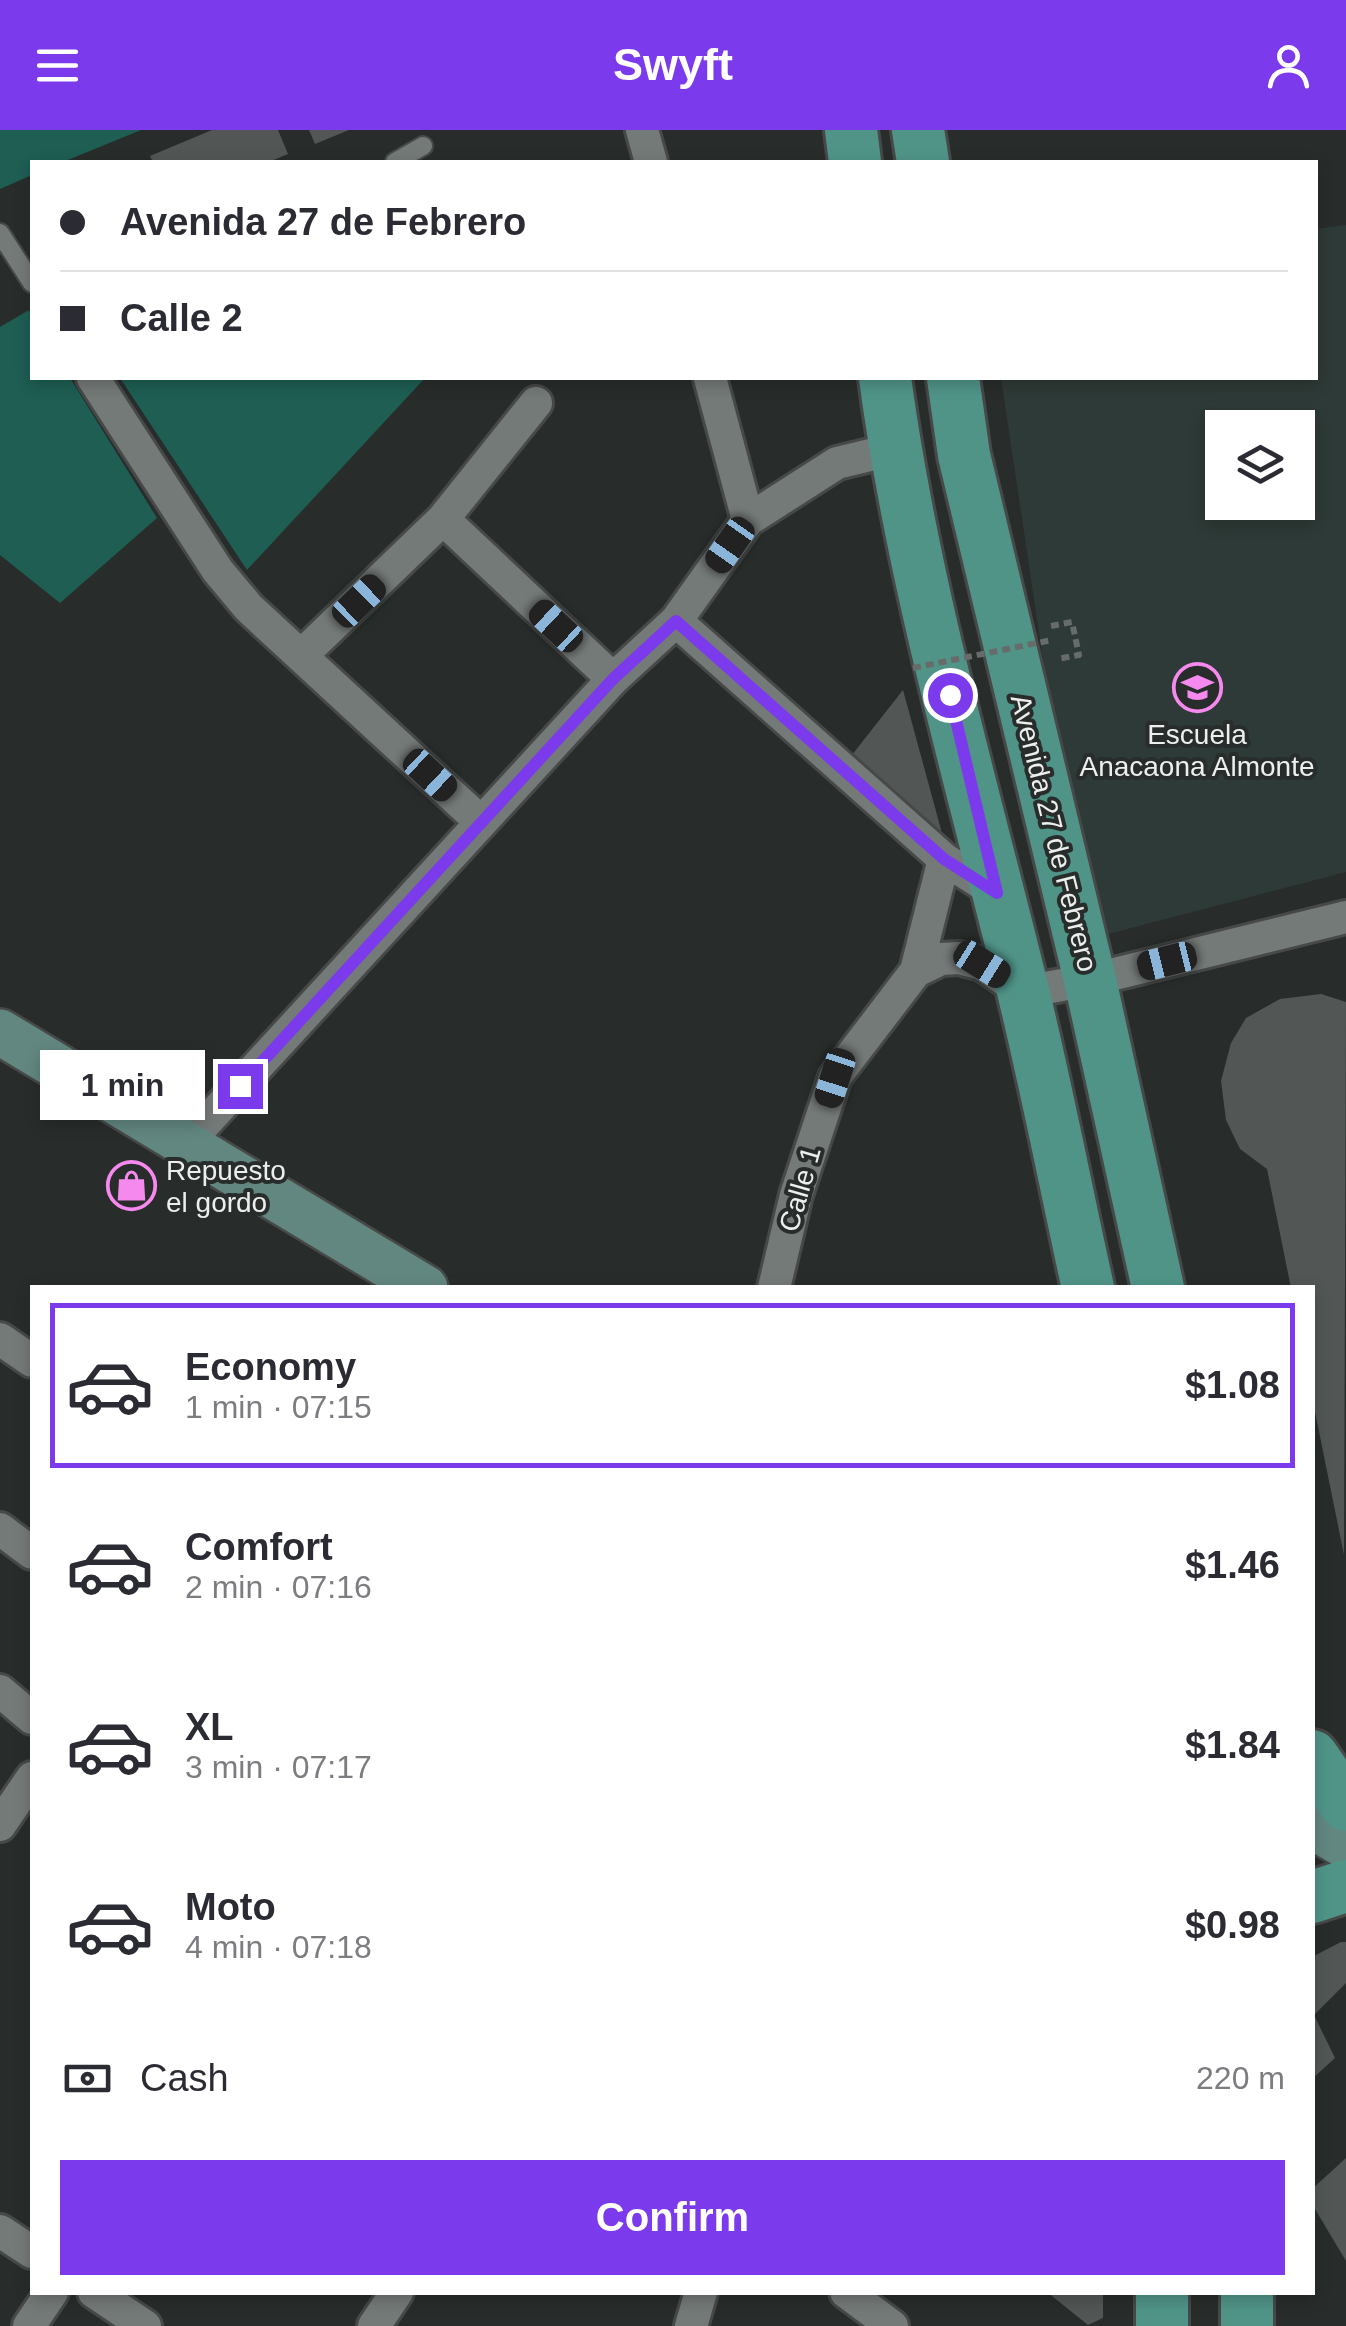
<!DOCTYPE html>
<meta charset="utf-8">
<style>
:root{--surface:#fff;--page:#f2f2f3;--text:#2b2b33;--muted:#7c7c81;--line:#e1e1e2;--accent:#7c3aed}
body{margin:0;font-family:Helvetica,sans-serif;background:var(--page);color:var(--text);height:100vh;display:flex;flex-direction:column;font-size:38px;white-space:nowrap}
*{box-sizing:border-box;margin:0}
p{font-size:32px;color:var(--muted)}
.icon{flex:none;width:55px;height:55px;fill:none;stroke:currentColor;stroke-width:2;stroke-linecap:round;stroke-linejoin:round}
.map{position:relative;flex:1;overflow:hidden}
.panel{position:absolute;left:30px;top:1155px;width:1285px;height:1010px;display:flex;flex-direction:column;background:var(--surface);border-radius:0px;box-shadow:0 5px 15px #0003}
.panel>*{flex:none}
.top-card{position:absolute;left:30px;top:30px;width:1288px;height:220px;border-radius:0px;box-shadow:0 5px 15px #0003;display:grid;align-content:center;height:220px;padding:0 30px;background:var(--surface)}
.tools{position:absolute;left:1205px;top:280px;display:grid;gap:20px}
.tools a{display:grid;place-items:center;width:110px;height:110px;border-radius:0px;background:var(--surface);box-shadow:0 5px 15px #0003;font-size:50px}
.end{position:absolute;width:45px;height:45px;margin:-22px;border:12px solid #7c3aed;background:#fff;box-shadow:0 0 0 5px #fff}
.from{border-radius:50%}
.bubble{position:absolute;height:70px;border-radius:0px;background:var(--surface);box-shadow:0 5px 15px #0003;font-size:32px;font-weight:600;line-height:70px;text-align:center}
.car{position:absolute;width:30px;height:60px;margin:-30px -15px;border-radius:12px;box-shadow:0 0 8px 2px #0007;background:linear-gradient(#222 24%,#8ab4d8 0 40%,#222 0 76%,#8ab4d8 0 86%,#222 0)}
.top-card b{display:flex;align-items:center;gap:35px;height:95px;font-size:38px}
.top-card b+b{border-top:2px solid var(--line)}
.top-card i{width:25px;height:25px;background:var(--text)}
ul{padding:18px 0 0;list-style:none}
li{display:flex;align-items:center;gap:30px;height:165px;margin:0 20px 15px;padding:0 10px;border:5px solid transparent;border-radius:0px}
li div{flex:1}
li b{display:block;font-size:38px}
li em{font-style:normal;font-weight:600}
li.active{border-color:var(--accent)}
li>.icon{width:90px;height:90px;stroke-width:1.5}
.pay{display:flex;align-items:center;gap:25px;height:110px;padding:0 30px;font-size:38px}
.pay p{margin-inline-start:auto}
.cta{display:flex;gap:20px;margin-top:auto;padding:20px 30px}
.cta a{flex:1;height:115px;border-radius:0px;background:var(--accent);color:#fff;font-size:40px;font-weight:600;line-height:115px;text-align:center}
header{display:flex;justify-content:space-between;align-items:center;height:130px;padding:0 30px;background:var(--accent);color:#fff;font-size:45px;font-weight:600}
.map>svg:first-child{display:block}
.built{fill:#2e3a37;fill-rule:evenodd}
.green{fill:#1e5e53}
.building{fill:#525756}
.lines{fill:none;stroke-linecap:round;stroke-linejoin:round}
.service-casing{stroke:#464948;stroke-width:22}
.minor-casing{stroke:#464948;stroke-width:38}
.secondary-casing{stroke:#464948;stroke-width:50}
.primary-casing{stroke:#464948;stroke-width:58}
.path{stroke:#676c6b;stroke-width:6;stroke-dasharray:8 5;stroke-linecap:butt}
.service{stroke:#747a78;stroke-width:18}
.minor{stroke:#747a78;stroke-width:32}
.secondary{stroke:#628780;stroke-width:45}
.primary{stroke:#509488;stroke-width:52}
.path-bridge{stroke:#676c6b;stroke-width:6;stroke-dasharray:8 5;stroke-linecap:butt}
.route{stroke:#7c3aed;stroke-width:12}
.labels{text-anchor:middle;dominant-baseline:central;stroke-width:8;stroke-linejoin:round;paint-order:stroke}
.poi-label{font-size:28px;fill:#ecefee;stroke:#282d2c}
.street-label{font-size:28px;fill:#ecefee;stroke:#282d2c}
</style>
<header><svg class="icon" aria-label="menu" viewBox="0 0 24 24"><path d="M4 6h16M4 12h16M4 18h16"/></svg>Swyft<svg class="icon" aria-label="person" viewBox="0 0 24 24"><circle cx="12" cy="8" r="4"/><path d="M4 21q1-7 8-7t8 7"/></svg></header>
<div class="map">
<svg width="1346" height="2196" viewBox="0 0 1346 2196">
<rect width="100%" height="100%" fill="#282d2c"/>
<path class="built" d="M1346 95V742L1085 810 1001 248H1315V99ZM1222 298H1298V372H1222Z"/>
<path class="green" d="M0 0H141L63 32H32V45L0 59Z
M29 180 32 186V248H70L157 388 60 473 0 425V197Z
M120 248H425L247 440Z"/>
<path class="building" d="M212 0H278L288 24 269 32H153L150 26Z
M309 0H349L315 14Z
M903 560 943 707 848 630Z
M1321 864 1346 872 1344 1425 1312 1267V1158H1291L1267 1039 1240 1019 1226 990 1221 951 1231 913 1246 888 1280 869Z
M1341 1812H1346V1853L1314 1885 1335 1928 1312 1949V1827Z
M1346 2028V2131L1312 2074V2059Z
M1047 2162H1103V2188L1088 2195Z"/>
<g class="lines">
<defs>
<path id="service" d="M395 32 423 16
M0 103 32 153"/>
<path id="minor" d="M642 0 651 32
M93 248 218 441 249 478 481 692
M710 248 748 390
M443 389 613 549
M676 491 944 729 997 763
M302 525 443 389 536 273
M916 841 944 729
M186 1014 613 549 676 491 748 390 837 333 895 319
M774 1158 796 1065 835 947 916 841 941 829 959 828 982 834 1023 862 1090 850 1346 787
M0 1209 32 1231
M0 1399 32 1423
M0 1561 32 1588
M0 1695 32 1648
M0 2101 32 2122
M94 2162 145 2196
M846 2162 892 2196
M29 2196 52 2162
M374 2196 397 2162
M691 2196 701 2162"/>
<path id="secondary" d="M0 902 425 1158
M1312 1696 1346 1716"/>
<path id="primary" d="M851 0 855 32
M918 0 923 32
M885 248C913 455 973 658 1023 861 1047 959 1066 1059 1088 1158
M953 248 964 325 1090 850 1158 1158
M1312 1626 1346 1675
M1312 1767 1346 1756
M1247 2162V2196
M1162 2196V2162"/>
</defs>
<use href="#service" class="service-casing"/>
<use href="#minor" class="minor-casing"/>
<use href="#secondary" class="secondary-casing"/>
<use href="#primary" class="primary-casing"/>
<path class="path" d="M1051 496 1072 492 1079 525 1057 529"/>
<use href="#service" class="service"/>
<use href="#minor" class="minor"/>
<use href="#secondary" class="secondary"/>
<use href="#primary" class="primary"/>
<path class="path-bridge" d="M913 538 1052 510"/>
</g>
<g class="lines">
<path class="route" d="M240 956 613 549 676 491 944 729 997 763 950 565"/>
</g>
<defs>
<symbol id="school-ring" viewBox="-11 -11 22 22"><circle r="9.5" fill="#282d2c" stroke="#f689ed" stroke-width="1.5"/><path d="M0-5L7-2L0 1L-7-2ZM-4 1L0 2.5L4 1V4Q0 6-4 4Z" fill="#f689ed"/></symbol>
<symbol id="shop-ring" viewBox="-11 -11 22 22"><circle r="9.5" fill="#282d2c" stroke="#f689ed" stroke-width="1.5"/><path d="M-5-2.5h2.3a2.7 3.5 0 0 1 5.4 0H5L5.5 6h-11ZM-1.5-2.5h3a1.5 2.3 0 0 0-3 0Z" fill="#f689ed"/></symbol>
</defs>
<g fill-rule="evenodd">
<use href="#school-ring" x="1170" y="530" width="55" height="55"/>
<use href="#shop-ring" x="104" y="1028" width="55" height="55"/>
</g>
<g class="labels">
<g class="poi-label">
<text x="1197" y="604">Escuela<tspan x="1197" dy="32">Anacaona Almonte</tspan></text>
<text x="166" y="1040" text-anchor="start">Repuesto<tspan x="166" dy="32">el gordo</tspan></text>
</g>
<g class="street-label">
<text transform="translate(1054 703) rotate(76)">Avenida 27 de Febrero</text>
<text transform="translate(800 1059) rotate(-74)">Calle 1</text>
</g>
</g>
</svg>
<div class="tools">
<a><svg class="icon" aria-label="layers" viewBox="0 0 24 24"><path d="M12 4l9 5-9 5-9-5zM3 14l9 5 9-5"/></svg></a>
</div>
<i class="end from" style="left:950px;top:565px"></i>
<i class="end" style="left:240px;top:956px"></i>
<div class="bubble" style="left:40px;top:920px;width:165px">1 min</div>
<i class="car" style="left:730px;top:415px;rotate:215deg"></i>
<i class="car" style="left:359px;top:471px;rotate:46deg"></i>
<i class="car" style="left:556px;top:496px;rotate:313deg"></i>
<i class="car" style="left:430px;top:645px;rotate:133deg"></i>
<i class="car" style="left:1167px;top:831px;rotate:256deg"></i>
<i class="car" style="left:982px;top:834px;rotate:122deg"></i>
<i class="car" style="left:835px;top:948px;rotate:198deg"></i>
<div class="top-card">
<b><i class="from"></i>Avenida 27 de Febrero</b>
<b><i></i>Calle 2</b>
</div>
<section class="panel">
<ul>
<li class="active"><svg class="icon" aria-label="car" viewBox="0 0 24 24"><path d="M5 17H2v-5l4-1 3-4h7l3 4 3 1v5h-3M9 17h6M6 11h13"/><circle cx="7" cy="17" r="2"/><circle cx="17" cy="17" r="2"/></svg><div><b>Economy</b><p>1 min · 07:15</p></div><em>$1.08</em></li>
<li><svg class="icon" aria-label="car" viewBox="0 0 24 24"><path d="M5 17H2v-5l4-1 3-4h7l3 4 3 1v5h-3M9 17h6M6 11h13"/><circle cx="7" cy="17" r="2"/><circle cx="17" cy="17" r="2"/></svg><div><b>Comfort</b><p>2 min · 07:16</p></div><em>$1.46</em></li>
<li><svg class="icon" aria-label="car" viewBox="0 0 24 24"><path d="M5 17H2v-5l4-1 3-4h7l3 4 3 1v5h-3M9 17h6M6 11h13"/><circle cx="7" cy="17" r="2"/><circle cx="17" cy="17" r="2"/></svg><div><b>XL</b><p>3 min · 07:17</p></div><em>$1.84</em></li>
<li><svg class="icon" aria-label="car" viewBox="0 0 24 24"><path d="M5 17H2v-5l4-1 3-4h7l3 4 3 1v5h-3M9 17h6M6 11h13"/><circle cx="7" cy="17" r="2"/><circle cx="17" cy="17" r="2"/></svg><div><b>Moto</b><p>4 min · 07:18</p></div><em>$0.98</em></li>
</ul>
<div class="pay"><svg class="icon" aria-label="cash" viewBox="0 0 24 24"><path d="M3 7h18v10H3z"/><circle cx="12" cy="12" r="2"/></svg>Cash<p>220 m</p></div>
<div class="cta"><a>Confirm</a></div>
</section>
</div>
